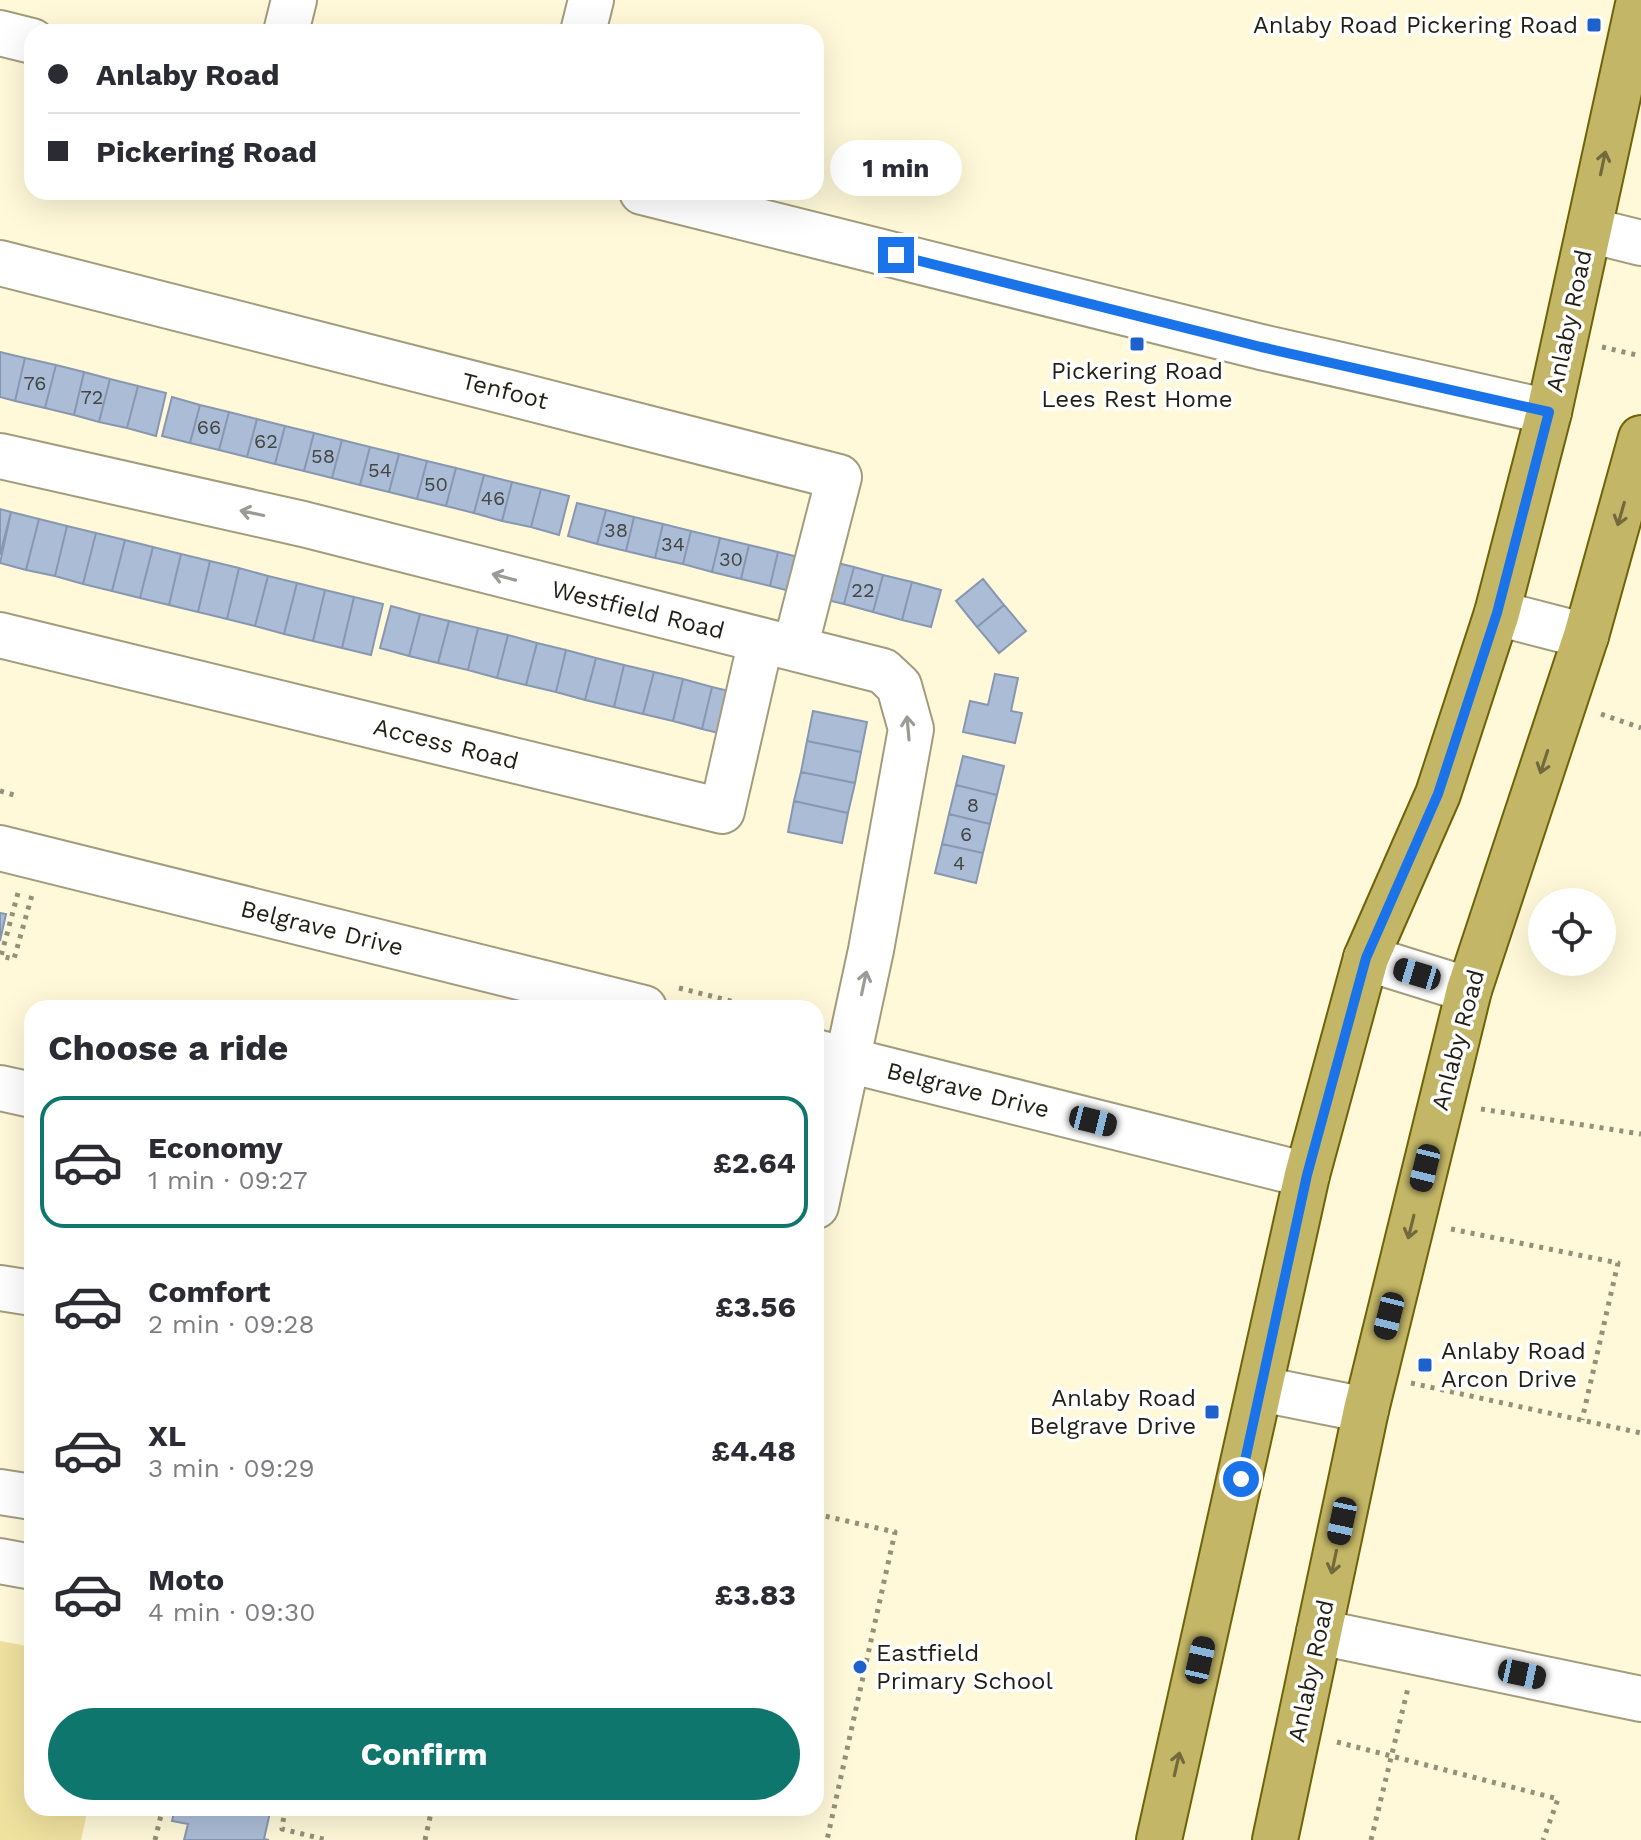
<!DOCTYPE html>
<meta charset="utf-8">
<style>
:root{--surface:#fff;--page:#f7f7f7;--text:#2b2b33;--muted:#7c7c81;--line:#e1e1e2;--accent:#0f766e}
body{margin:0;font-family:"Work Sans",sans-serif;background:var(--page);color:var(--text);height:100vh;display:flex;flex-direction:column;font-size:30px;white-space:nowrap}
*{box-sizing:border-box;margin:0}
p{font-size:26px;color:var(--muted)}
.icon{flex:none;width:44px;height:44px;fill:none;stroke:currentColor;stroke-width:2;stroke-linecap:round;stroke-linejoin:round}
.map{position:relative;flex:1;overflow:hidden}
.drawer{position:absolute;left:24px;top:1000px;width:800px;height:816px;display:flex;flex-direction:column;background:var(--surface);border-radius:24px;box-shadow:0 8px 32px #0002}
.drawer>*{flex:none}
.banner{position:absolute;left:24px;top:24px;width:800px;height:176px;border-radius:24px;box-shadow:0 8px 32px #0002;display:grid;align-content:center;height:176px;padding:0 24px;background:var(--surface)}
.fabs{position:absolute;left:1528px;top:888px;display:grid;gap:16px}
.fabs a{display:grid;place-items:center;width:88px;height:88px;border-radius:50%;background:var(--surface);box-shadow:0 8px 32px #0002;font-size:40px}
.end{position:absolute;width:36px;height:36px;margin:-18px;border:10px solid #1a73e8;background:#fff;box-shadow:0 0 0 4px #fff}
.from{border-radius:50%}
.bubble{position:absolute;height:56px;border-radius:28px;background:var(--surface);box-shadow:0 8px 32px #0002;font-size:26px;font-weight:700;line-height:56px;text-align:center}
.car{position:absolute;width:24px;height:48px;margin:-24px -12px;border-radius:10px;box-shadow:0 0 6px 2px #0007;background:linear-gradient(#222 24%,#8ab4d8 0 40%,#222 0 76%,#8ab4d8 0 86%,#222 0)}
.banner b{display:flex;align-items:center;gap:28px;height:76px;font-size:30px}
.banner b+b{border-top:2px solid var(--line)}
.banner i{width:20px;height:20px;background:var(--text)}
ul{padding:0;list-style:none}
li{display:flex;align-items:center;gap:24px;height:132px;margin:0 16px 12px;padding:0 8px;border:4px solid transparent;border-radius:24px}
li div{flex:1}
li b{display:block;font-size:30px}
li em{font-style:normal;font-weight:700}
li.current{border-color:var(--accent)}
li>.icon{width:72px;height:72px;stroke-width:1.5}
h2{padding:0 24px;font-size:36px;line-height:96px}
.action{display:flex;gap:16px;margin-top:auto;padding:16px 24px}
.action a{flex:1;height:92px;border-radius:48px;background:var(--accent);color:#fff;font-size:32px;font-weight:700;line-height:92px;text-align:center}
.map>svg:first-child{display:block}
.green{fill:#efe19e}
.building{fill:#abbcd6;stroke:#8897b1;stroke-width:2}
.lines{fill:none;stroke-linecap:round;stroke-linejoin:round}
.minor-casing{stroke:#a29c7e;stroke-width:48}
.major-casing{stroke:#706207;stroke-width:48}
.path{stroke:#94907a;stroke-width:5;stroke-dasharray:4 6;stroke-linecap:butt}
.minor{stroke:#fff;stroke-width:44}
.major{stroke:#c3b666;stroke-width:44}
.oneway{stroke:#726a3d}
.oneway2{stroke:#9b9a95}
.route{stroke:#1a73e8;stroke-width:10}
.poi-dot{fill:#1e61cd;stroke:#fff;stroke-width:3}
.labels{text-anchor:middle;dominant-baseline:central;stroke-width:7;stroke-linejoin:round;paint-order:stroke}
.number-label{font-size:20px;fill:#444644}
.poi-label{font-size:24px;fill:#211f14;stroke:#fff;text-anchor:end}
.street-label{font-size:24px;fill:#211f14;stroke:#fff}
</style>
<div class="map">
<svg width="1641" height="1840" viewBox="0 0 1641 1840">
<rect width="100%" height="100%" fill="#fff9d9"/>
<path class="green" d="M0 1641 32 1647V1808H88L81 1840H0Z"/>
<path class="building" d="M0 352 25 358 15 401 0 397Z
M25 358 56 365 45 408 15 401Z
M56 365 84 372 74 415 45 408Z
M84 372 110 379 99 422 74 415Z
M110 379 138 386 127 428 99 422Z
M138 386 166 393 156 436 127 428Z
M172 397 200 405 190 443 162 436Z
M200 405 229 412 219 450 190 443Z
M229 412 257 419 247 457 219 450Z
M257 419 285 426 275 464 247 457Z
M285 426 314 433 304 471 275 464Z
M314 433 342 440 332 478 304 471Z
M342 440 370 447 360 485 332 478Z
M370 447 399 454 389 492 360 485Z
M399 454 427 461 417 499 389 492Z
M427 461 456 468 446 506 417 499Z
M456 468 484 475 474 513 446 506Z
M484 475 512 482 502 521 474 513Z
M512 482 541 489 531 527 502 521Z
M541 489 569 496 559 535 531 527Z
M577 503 606 510 597 544 568 536Z
M0 509 11 512 0 555Z
M606 510 634 517 626 551 597 544Z
M11 512 39 519 26 570 0 563Z
M634 517 663 524 655 558 626 551Z
M39 519 67 526 55 576 26 570Z
M663 524 691 531 683 564 655 558Z
M67 526 96 533 83 584 55 576Z
M691 531 720 538 712 572 683 564Z
M96 533 125 540 112 591 83 584Z
M720 538 749 545 741 579 712 572Z
M125 540 153 547 140 598 112 591Z
M749 545 778 552 770 586 741 579Z
M153 547 181 554 169 605 140 598Z
M778 552 806 559 798 593 770 586Z
M181 554 210 561 198 612 169 605Z
M825 560 854 567 844 604 815 597Z
M210 561 239 568 227 619 198 612Z
M854 567 883 575 873 612 844 604Z
M239 568 268 576 255 626 227 619Z
M883 575 912 582 902 620 873 612Z
M268 576 297 583 284 634 255 626Z
M983 579 1004 605 977 627 956 601Z
M912 582 941 590 931 627 902 620Z
M297 583 325 590 313 641 284 634Z
M325 590 354 597 342 648 313 641Z
M354 597 383 604 371 655 342 648Z
M1004 605 1026 631 999 653 977 627Z
M391 606 420 614 409 656 380 648Z
M420 614 449 621 438 663 409 656Z
M449 621 478 628 468 670 438 663Z
M478 628 508 635 497 678 468 670Z
M508 635 537 643 526 685 497 678Z
M537 643 566 650 556 692 526 685Z
M566 650 596 658 585 700 556 692Z
M596 658 624 665 614 707 585 700Z
M624 665 654 672 643 714 614 707Z
M654 672 683 679 673 721 643 714Z
M995 674 1018 678 1011 711 1022 713 1015 743 963 732 970 701 988 705Z
M683 679 712 687 702 729 673 721Z
M712 687 741 694 731 736 702 729Z
M813 711 867 722 861 752 807 741Z
M807 741 861 752 855 783 801 772Z
M963 756 1004 766 997 795 956 785Z
M801 772 855 783 848 813 794 801Z
M956 785 997 795 990 824 949 814Z
M794 801 848 813 842 843 788 832Z
M949 814 990 824 983 853 942 844Z
M942 844 983 853 976 883 935 873Z
M0 913 6 914 0 941Z
M175 1808H271L264 1839 269 1840H184L188 1824 172 1821Z"/>
<g class="lines">
<defs>
<path id="minor" d="M286 32 294 0
M583 32 591 0
M0 33 32 41
M642 192 1261 347 1549 412
M1589 230 1641 243
M0 263 839 477 795 648
M0 456 303 524 883 671 899 686 911 729 871 950 816 1206
M1497 613 1586 636
M0 635 722 811 761 640
M0 848 644 1008
M1366 958 1469 990
M816 1052 1307 1175
M0 1088 32 1095
M0 1288 32 1293
M1261 1389 1366 1410
M0 1492 32 1497
M0 1561 32 1567
M1319 1632 1641 1699"/>
<path id="major" d="M1159 1840 1307 1175 1366 958 1438 794 1497 613 1549 412 1639 0
M1275 1840 1366 1410 1469 990 1586 636 1641 438"/>
</defs>
<use href="#minor" class="minor-casing"/>
<use href="#major" class="major-casing"/>
<path class="path" d="M1602 347 1641 356
M1601 714 1641 728
M0 791 14 795
M18 893 1 956 14 959 32 895
M679 988 759 1008
M1481 1109 1641 1134
M1451 1229 1618 1263 1582 1420
M1411 1383 1641 1433
M816 1514 895 1532 827 1840
M1337 1742 1558 1799 1543 1840
M285 1808 282 1829 327 1840
M155 1840 161 1815
M425 1840 432 1808
M1371 1840 1408 1688"/>
<use href="#minor" class="minor"/>
<use href="#major" class="major"/>
</g>
<defs><path id="oneway-shaft" d="M-6 0H5M1.5-3L5.5 0L1.5 3" fill="none" stroke-width="1.6" stroke-linecap="round" stroke-linejoin="round" transform="scale(2)"/></defs>
<g class="oneway">
<use href="#oneway-shaft" transform="translate(1603 163) rotate(-78)"/>
<use href="#oneway-shaft" transform="translate(1621 514) rotate(106)"/>
<use href="#oneway-shaft" transform="translate(1544 762) rotate(108)"/>
<use href="#oneway-shaft" transform="translate(1411 1227) rotate(104)"/>
<use href="#oneway-shaft" transform="translate(1334 1562) rotate(102)"/>
<use href="#oneway-shaft" transform="translate(1177 1764) rotate(-77)"/>
</g>
<g class="oneway2">
<use href="#oneway-shaft" transform="translate(252 513) rotate(-168)"/>
<use href="#oneway-shaft" transform="translate(504 577) rotate(-165)"/>
<use href="#oneway-shaft" transform="translate(908 728) rotate(-95)"/>
<use href="#oneway-shaft" transform="translate(864 983) rotate(-78)"/>
</g>
<g class="lines">
<path class="route" d="M896 255 1261 347 1549 412 1497 613 1438 794 1366 958 1307 1175 1241 1479"/>
</g>
<g class="poi-dot">
<rect x="1586" y="17" width="16" height="16" rx="4"/>
<rect x="1129" y="336" width="16" height="16" rx="4"/>
<rect x="1417" y="1357" width="16" height="16" rx="4"/>
<rect x="1204" y="1404" width="16" height="16" rx="4"/>
<circle cx="860" cy="1667" r="8"/>
</g>
<g class="labels">
<g class="number-label">
<text x="35" y="383">76</text>
<text x="92" y="397">72</text>
<text x="209" y="427">66</text>
<text x="266" y="441">62</text>
<text x="323" y="456">58</text>
<text x="380" y="470">54</text>
<text x="436" y="484">50</text>
<text x="493" y="498">46</text>
<text x="616" y="530">38</text>
<text x="673" y="544">34</text>
<text x="731" y="559">30</text>
<text x="863" y="590">22</text>
<text x="973" y="805">8</text>
<text x="966" y="834">6</text>
<text x="959" y="863">4</text>
</g>
<g class="poi-label">
<text x="1578" y="25">Anlaby Road Pickering Road</text>
<text x="1137" y="371" text-anchor="middle">Pickering Road<tspan x="1137" dy="28">Lees Rest Home</tspan></text>
<text x="1441" y="1351" text-anchor="start">Anlaby Road<tspan x="1441" dy="28">Arcon Drive</tspan></text>
<text x="1196" y="1398">Anlaby Road<tspan x="1196" dy="28">Belgrave Drive</tspan></text>
<text x="876" y="1653" text-anchor="start">Eastfield<tspan x="876" dy="28">Primary School</tspan></text>
</g>
<g class="street-label">
<text transform="translate(1569 321) rotate(-78)">Anlaby Road</text>
<text transform="translate(505 391) rotate(14)">Tenfoot</text>
<text transform="translate(638 610) rotate(14)">Westfield Road</text>
<text transform="translate(446 744) rotate(14)">Access Road</text>
<text transform="translate(322 928) rotate(14)">Belgrave Drive</text>
<text transform="translate(1458 1040) rotate(-75)">Anlaby Road</text>
<text transform="translate(968 1090) rotate(14)">Belgrave Drive</text>
<text transform="translate(1311 1671) rotate(-78)">Anlaby Road</text>
</g>
</g>
</svg>
<div class="fabs">
<a><svg class="icon" aria-label="locate" viewBox="0 0 24 24"><circle cx="12" cy="12" r="6"/><path d="M12 2v4M12 18v4M2 12h4M18 12h4"/></svg></a>
</div>
<i class="end from" style="left:1241px;top:1479px"></i>
<i class="end" style="left:896px;top:255px"></i>
<div class="bubble" style="left:830px;top:140px;width:132px">1 min</div>
<i class="car" style="left:1417px;top:974px;rotate:287deg"></i>
<i class="car" style="left:1093px;top:1121px;rotate:104deg"></i>
<i class="car" style="left:1425px;top:1168px;rotate:194deg"></i>
<i class="car" style="left:1389px;top:1316px;rotate:194deg"></i>
<i class="car" style="left:1342px;top:1521px;rotate:192deg"></i>
<i class="car" style="left:1200px;top:1660px;rotate:13deg"></i>
<i class="car" style="left:1522px;top:1674px;rotate:102deg"></i>
<div class="banner">
<b><i class="from"></i>Anlaby Road</b>
<b><i></i>Pickering Road</b>
</div>
<section class="drawer">
<h2>Choose a ride</h2>
<ul>
<li class="current"><svg class="icon" aria-label="car" viewBox="0 0 24 24"><path d="M5 17H2v-5l4-1 3-4h7l3 4 3 1v5h-3M9 17h6M6 11h13"/><circle cx="7" cy="17" r="2"/><circle cx="17" cy="17" r="2"/></svg><div><b>Economy</b><p>1 min · 09:27</p></div><em>£2.64</em></li>
<li><svg class="icon" aria-label="car" viewBox="0 0 24 24"><path d="M5 17H2v-5l4-1 3-4h7l3 4 3 1v5h-3M9 17h6M6 11h13"/><circle cx="7" cy="17" r="2"/><circle cx="17" cy="17" r="2"/></svg><div><b>Comfort</b><p>2 min · 09:28</p></div><em>£3.56</em></li>
<li><svg class="icon" aria-label="car" viewBox="0 0 24 24"><path d="M5 17H2v-5l4-1 3-4h7l3 4 3 1v5h-3M9 17h6M6 11h13"/><circle cx="7" cy="17" r="2"/><circle cx="17" cy="17" r="2"/></svg><div><b>XL</b><p>3 min · 09:29</p></div><em>£4.48</em></li>
<li><svg class="icon" aria-label="car" viewBox="0 0 24 24"><path d="M5 17H2v-5l4-1 3-4h7l3 4 3 1v5h-3M9 17h6M6 11h13"/><circle cx="7" cy="17" r="2"/><circle cx="17" cy="17" r="2"/></svg><div><b>Moto</b><p>4 min · 09:30</p></div><em>£3.83</em></li>
</ul>
<div class="action"><a>Confirm</a></div>
</section>
</div>
